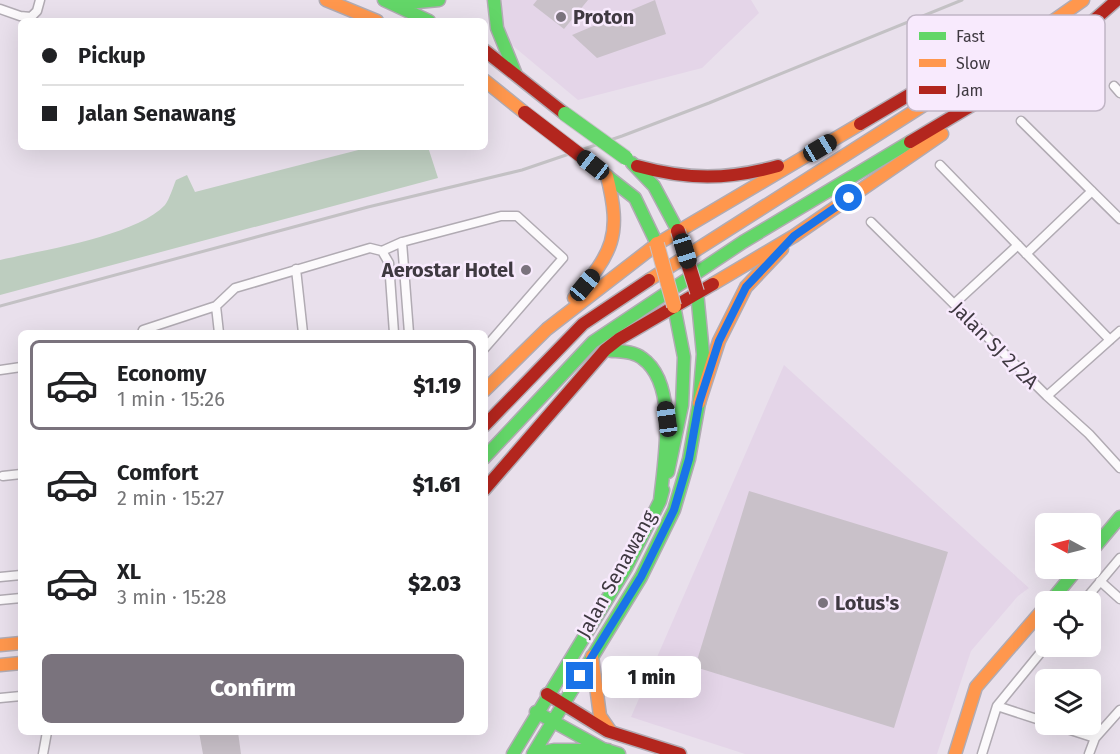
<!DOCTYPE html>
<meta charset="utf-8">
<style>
:root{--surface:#fff;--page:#f2f2f2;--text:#202124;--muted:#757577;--line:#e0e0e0;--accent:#7a737d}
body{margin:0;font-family:"Fira Sans",sans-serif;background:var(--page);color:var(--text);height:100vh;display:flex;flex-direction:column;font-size:22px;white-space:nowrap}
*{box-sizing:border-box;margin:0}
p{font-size:20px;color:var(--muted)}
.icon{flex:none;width:33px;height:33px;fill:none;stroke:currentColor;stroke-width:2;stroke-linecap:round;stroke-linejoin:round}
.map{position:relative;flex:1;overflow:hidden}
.side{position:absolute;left:18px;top:330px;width:470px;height:405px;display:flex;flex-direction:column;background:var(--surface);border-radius:9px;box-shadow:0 6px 24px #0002}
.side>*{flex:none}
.banner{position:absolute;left:18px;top:18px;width:470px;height:132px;border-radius:9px;box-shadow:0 6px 24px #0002;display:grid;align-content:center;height:132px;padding:0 24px;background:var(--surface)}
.needle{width:39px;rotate:277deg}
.controls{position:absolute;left:1035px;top:513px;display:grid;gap:12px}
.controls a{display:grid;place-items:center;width:66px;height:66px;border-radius:9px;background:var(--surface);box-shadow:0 6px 24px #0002;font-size:30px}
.end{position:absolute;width:27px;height:27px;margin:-14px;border:8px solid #1a73e8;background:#fff;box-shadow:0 0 0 3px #fff}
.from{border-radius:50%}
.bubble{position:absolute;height:42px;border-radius:9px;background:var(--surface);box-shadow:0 6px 24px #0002;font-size:20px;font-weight:800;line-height:42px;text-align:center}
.car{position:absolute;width:18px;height:36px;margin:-18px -9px;border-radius:8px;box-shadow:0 0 4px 2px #0007;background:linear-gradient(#222 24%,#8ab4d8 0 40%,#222 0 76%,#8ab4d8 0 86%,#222 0)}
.banner b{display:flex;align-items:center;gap:21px;height:57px;font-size:22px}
.banner b+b{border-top:2px solid var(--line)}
.banner i{width:15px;height:15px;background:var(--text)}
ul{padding:10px 0 0;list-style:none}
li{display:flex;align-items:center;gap:18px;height:90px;margin:0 12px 9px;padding:0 12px;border:3px solid transparent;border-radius:9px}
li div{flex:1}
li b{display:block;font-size:22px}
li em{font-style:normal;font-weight:800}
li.current{border-color:var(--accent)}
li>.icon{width:54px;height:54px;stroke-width:1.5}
.button{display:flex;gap:12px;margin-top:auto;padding:12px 24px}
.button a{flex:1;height:69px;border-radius:9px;background:var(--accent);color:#fff;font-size:24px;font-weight:800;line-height:69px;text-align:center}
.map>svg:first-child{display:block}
.built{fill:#e4d5e8}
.green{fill:#bdcdbf}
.building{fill:#c9c1c9}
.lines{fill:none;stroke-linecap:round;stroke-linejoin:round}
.street-casing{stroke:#b1abb3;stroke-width:11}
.fast-casing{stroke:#b1abb3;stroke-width:15}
.slow-casing{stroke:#b1abb3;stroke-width:15}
.jam-casing{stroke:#b1abb3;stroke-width:15}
.street{stroke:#fcfafc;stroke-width:8}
.fast{stroke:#63d668;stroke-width:12}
.slow{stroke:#ff974d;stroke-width:12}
.jam{stroke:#b3261e;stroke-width:12}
.rail{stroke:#c3c1c4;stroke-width:3}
.fast-bridge-casing{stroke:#c6c1c7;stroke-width:16;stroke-linecap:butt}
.slow-bridge-casing{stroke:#c6c1c7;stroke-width:16;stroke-linecap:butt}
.jam-bridge-casing{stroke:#c6c1c7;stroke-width:16;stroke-linecap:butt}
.fast-bridge{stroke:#63d668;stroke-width:14}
.slow-bridge{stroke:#ff974d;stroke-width:14}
.jam-bridge{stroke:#b3261e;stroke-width:14}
.route{stroke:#1a73e8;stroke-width:8}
.poi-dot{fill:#7a737d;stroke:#f8eafd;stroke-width:2}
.labels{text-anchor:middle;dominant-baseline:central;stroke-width:5;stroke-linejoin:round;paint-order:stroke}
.poi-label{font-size:20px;font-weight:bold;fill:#3f3941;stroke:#f8eafd;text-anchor:start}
.street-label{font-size:20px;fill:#3f3941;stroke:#f8eafd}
.key{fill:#f8eafd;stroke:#c0b5c5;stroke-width:1.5}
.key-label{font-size:16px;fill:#3f3941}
</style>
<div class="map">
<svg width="1120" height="754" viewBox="0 0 1120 754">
<rect width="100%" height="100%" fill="#e9e0ec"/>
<path class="built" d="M502 0H751L759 13 702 68 578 100 501 36Z
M784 365 1029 588 1018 596 971 651 937 754H745L631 717Z"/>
<path class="green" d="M370 147H428L438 178 0 295V260C43 250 136 236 165 205 170 198 173 187 176 180L187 175 195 192Z"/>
<path class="building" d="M537 0H588L564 29 533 5Z
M655 0 666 34 597 58 572 35Z
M749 491 948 552 894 728 695 667Z
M199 732H238L241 754H203Z"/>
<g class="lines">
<defs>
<path id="street" d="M0 9 20 16 31 17 37 11 40 0
M1114 86 1120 93
M1021 121 1120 219
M940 165 1110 340
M871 222 1047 396 1089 434 1120 468
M402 242 409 333
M382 251 389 263 394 333
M1026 254 1092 191
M296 269 303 333
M954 304 1018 245
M216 306 219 333
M142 333 143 330 216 306 235 288 252 283 370 248 382 251 402 242 501 216H517L563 258 484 349
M0 370 21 367
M1047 396 1120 331
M3 476 21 474
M0 577 21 575
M1100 581 1120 599
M0 600 21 598
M1083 602 1120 558
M0 698 21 696
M997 706 1046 722
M1052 724 1095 738
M43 754 47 732
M982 754 997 706 1046 646
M1089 754 1095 738 1120 710"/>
<path id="fast" d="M384 0 429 21
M494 0 497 28 515 72
M397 4 439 0
M632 163 654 186 678 231
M593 165 635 198 657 244
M605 350C617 352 632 350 642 358 679 384 664 461 660 501
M484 458 593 342 743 242 910 142
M668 472 682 405 684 357 674 306
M1090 553 1120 517
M1050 602 1078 568
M536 712 603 749 619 754
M513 754 626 568 660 501 663 490
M533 754 641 577 674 510 689 459 699 403 703 354 697 292
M533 754 554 750H608"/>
<path id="slow" d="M326 0 377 21
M484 80 525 113
M649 280 1029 38 1083 0
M713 284 794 236 942 134
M574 298C613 252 622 236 607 176
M484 391 547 329 657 244 860 124
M699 403 719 341 746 287 782 249
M0 645 21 643
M592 656 600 716 611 732
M0 665 21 663
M955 754 976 687 1046 606"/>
<path id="jam" d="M484 50 565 114
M860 124 926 85 988 54
M910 142 1051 58 1117 0
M637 166C688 180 727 180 778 166
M484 426 583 324 649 280
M484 490 605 350 619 339 713 284
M547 694 607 731 680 754"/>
</defs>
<use href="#street" class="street-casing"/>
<use href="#fast" class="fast-casing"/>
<use href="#slow" class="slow-casing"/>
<use href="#jam" class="jam-casing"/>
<use href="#street" class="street"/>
<use href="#fast" class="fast"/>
<use href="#slow" class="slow"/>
<use href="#jam" class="jam"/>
<path class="rail" d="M0 306 368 207 522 170 622 136 709 103 962 0"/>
<defs>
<path id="fast-bridge" d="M565 114 626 158"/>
<path id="slow-bridge" d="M657 244 674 306"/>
<path id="jam-bridge" d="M525 113 593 165
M678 231 697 292"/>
</defs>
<use href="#fast-bridge" class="fast-bridge-casing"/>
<use href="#slow-bridge" class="slow-bridge-casing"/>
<use href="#jam-bridge" class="jam-bridge-casing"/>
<use href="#fast-bridge" class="fast-bridge"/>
<use href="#slow-bridge" class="slow-bridge"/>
<use href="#jam-bridge" class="jam-bridge"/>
</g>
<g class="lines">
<path class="route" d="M580 676 641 577 674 510 689 459 699 403 719 341 746 287 794 236 849 198"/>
</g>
<g class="poi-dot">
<circle cx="561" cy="17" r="6"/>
<circle cx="526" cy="270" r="6"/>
<circle cx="823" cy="603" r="6"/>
</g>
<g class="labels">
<g class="poi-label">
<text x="573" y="17">Proton</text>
<text x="514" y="270" text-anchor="end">Aerostar Hotel</text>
<text x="835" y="603">Lotus's</text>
</g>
<g class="street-label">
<text transform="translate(995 345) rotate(45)">Jalan SJ 2/2A</text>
<text transform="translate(616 574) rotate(-61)">Jalan Senawang</text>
</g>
</g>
<rect x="907" y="15" width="198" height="96" rx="9" class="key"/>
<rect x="919" y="32" width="27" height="8" fill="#63d668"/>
<rect x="919" y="59" width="27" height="8" fill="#ff974d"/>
<rect x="919" y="86" width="27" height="8" fill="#b3261e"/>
<g class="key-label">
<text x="956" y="42">Fast</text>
<text x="956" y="69">Slow</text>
<text x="956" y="96">Jam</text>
</g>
</svg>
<div class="controls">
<a><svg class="needle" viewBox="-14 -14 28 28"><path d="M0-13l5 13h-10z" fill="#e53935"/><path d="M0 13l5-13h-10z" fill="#757577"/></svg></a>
<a><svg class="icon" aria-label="locate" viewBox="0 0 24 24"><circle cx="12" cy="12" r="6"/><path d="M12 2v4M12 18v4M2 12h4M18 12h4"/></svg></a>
<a><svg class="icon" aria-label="layers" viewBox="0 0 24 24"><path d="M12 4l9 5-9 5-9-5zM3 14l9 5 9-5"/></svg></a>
</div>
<i class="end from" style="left:849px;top:198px"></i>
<i class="end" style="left:580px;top:676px"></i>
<div class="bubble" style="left:602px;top:656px;width:99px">1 min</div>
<i class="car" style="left:820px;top:148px;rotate:59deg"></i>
<i class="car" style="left:593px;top:165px;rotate:308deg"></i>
<i class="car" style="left:685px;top:251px;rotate:163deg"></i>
<i class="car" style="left:585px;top:285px;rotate:40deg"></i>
<i class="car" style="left:667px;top:419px;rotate:352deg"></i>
<div class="banner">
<b><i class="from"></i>Pickup</b>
<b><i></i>Jalan Senawang</b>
</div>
<section class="side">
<ul>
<li class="current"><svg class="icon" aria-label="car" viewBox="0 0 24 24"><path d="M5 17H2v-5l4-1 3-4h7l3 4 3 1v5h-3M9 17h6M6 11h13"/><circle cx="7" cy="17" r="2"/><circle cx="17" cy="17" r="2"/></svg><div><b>Economy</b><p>1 min · 15:26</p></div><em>$1.19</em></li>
<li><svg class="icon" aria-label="car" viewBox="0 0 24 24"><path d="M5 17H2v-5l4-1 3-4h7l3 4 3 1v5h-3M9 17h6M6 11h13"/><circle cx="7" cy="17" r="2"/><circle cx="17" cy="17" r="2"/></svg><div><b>Comfort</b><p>2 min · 15:27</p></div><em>$1.61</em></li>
<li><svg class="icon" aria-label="car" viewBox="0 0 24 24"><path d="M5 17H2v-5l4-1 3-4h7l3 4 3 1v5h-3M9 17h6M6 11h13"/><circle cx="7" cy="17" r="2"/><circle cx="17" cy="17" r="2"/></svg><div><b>XL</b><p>3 min · 15:28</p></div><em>$2.03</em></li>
</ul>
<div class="button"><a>Confirm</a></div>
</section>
</div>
